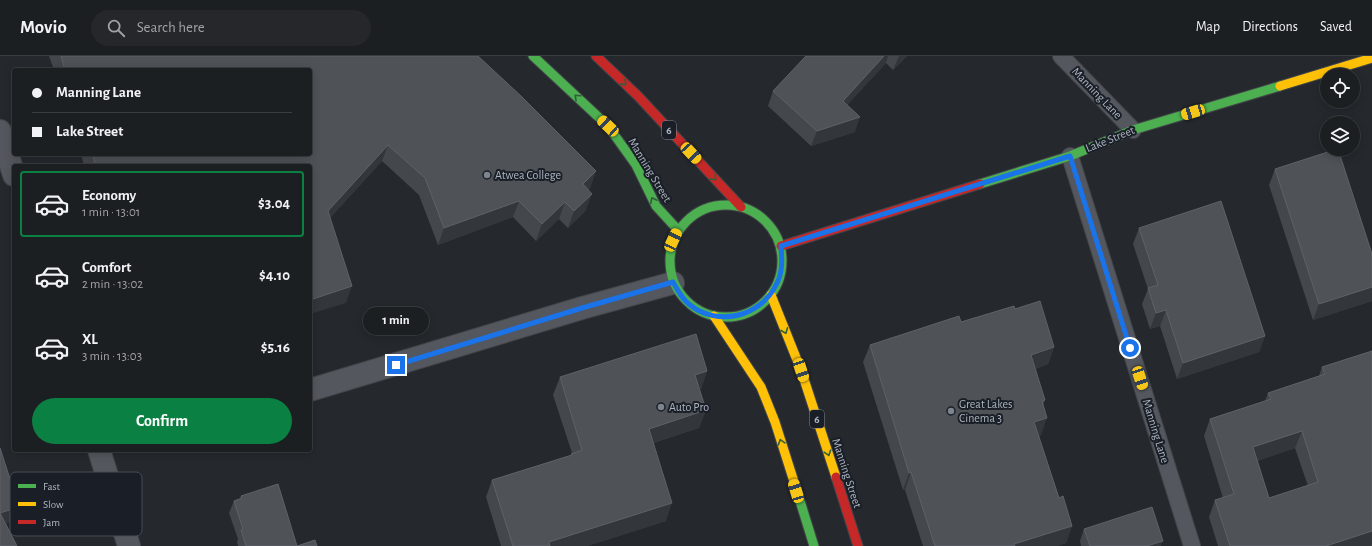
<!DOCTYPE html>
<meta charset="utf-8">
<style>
:root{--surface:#1c1f22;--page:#25272a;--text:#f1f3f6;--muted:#a0a2a5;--line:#3a3d40;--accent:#0b8043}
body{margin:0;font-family:"Alegreya Sans",sans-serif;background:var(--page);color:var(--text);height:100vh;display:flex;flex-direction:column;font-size:15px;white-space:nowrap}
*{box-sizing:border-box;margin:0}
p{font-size:13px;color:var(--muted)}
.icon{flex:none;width:22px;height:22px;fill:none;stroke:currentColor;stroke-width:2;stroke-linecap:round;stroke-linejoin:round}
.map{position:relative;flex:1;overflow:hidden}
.side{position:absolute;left:12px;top:108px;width:300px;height:288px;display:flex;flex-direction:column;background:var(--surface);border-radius:4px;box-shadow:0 2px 10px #0003,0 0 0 1px var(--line)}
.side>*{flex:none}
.banner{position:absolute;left:12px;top:12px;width:300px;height:88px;border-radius:4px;box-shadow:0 2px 10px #0003,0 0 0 1px var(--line);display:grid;align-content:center;height:88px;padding:0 20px;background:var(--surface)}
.fabs{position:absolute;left:1320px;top:12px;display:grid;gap:8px}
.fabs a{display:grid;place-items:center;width:40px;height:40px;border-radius:50%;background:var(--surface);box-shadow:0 2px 10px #0003,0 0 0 1px var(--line);font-size:20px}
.end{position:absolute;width:18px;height:18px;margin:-9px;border:5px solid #1a73e8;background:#fff;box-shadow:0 0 0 2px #fff}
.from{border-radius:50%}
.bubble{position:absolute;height:28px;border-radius:14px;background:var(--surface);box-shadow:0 2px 10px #0003,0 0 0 1px var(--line);font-size:13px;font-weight:700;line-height:28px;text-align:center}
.car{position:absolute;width:12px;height:24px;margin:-12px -6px;border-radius:5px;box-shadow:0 0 3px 1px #0007;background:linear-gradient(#f5c518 24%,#345 0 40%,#f5c518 0 76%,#345 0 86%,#f5c518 0)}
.banner b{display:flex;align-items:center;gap:14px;height:38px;font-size:15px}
.banner b+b{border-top:1px solid var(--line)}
.banner i{width:10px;height:10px;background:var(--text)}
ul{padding:7px 0 0;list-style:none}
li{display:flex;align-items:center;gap:12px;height:66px;margin:0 8px 6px;padding:0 12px;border:2px solid transparent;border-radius:4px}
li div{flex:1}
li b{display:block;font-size:15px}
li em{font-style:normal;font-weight:700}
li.on{border-color:var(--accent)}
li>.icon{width:36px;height:36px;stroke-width:1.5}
.button{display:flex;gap:8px;margin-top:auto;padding:8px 20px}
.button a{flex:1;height:46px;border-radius:24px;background:var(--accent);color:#fff;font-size:16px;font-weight:700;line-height:46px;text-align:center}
header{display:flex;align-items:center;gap:24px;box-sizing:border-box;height:56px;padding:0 20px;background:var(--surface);border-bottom:1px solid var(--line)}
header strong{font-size:19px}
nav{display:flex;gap:22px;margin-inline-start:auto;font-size:14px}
.search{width:280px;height:36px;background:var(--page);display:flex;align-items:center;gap:10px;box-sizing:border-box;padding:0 14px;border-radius:22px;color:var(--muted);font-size:15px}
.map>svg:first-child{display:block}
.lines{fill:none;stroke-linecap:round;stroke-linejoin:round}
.lane-casing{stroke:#424549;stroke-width:18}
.street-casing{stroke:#424549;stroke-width:24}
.fast-casing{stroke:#424549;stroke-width:11}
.slow-casing{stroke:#424549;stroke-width:11}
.jam-casing{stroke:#424549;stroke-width:11}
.lane{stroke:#54575d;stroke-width:16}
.street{stroke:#54575d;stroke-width:22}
.fast{stroke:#4caf50;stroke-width:9}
.slow{stroke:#ffc107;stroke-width:9}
.jam{stroke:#c62828;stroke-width:9}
.wall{fill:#44474c;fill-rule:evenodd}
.shaded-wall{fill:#33363b}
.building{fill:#4f5358;stroke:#5e6268;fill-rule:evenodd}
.oneway{stroke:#306039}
.route{stroke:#1a73e8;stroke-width:5}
.poi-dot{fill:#7e848d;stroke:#1a1f27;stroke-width:1.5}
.labels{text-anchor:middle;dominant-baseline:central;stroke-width:4;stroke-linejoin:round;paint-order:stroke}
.shield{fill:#1a1f27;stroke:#828892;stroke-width:1}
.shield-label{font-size:11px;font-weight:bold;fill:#aeb5c0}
.street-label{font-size:12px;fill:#aeb5c0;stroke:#1a1f27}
.poi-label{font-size:12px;fill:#aeb5c0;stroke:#1a1f27;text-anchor:start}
.key{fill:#1a1f27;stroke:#464c55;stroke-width:1}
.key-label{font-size:11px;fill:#aeb5c0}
</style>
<header>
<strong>Movio</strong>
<div class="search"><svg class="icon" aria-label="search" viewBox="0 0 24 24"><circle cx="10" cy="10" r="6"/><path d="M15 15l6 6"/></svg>Search here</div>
<nav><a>Map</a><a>Directions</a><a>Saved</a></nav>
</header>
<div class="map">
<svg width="1372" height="490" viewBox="0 0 1372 490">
<rect width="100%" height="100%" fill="#25292e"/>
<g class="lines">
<defs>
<path id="lane" d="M1061 0 1133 74
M1070 100 1192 490"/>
<path id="street" d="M0 75 14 119
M310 334 582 252 673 227
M99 394 129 490"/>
<path id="fast" d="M533 0 608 70 636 109 656 150 678 174
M980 128 1070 100 1133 74 1280 30
M670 205a56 56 0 1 1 112 0a56 56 0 1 1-112 0Z
M796 432 814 490"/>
<path id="slow" d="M1280 30 1372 2
M771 239 801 314 836 421
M714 260 761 331 775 366 796 432"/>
<path id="jam" d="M596 0 638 40 741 151
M781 190 980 128
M836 421 858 490"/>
</defs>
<use href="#lane" class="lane-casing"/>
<use href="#street" class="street-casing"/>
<use href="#fast" class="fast-casing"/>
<use href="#slow" class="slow-casing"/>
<use href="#jam" class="jam-casing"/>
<use href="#lane" class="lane"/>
<use href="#street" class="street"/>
<use href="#fast" class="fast"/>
<use href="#slow" class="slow"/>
<use href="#jam" class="jam"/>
</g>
<path class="wall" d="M49 0H478L596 115 590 132 588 134 586 154 568 172 559 163 536 185 513 161 438 189 419 139 382 105 330 162 346 247 310 110H84L81 98H310V14H54Z
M806 0H907L893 14 886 7 847 49 855 76 811 90 768 50 773 35Z
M1275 113 1372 198V245L1313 264 1269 129Z
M1139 172 1265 280 1259 296 1177 323 1160 270 1150 273 1142 248 1148 233 1133 188Z
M1015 253 1054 291 1048 308 1035 313 1045 344 1043 349 1041 379 1039 380 1059 442 1072 470 1066 487 1057 490H923L905 434H903L863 306 870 289Z
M1372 295V490H1218L1209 461 1215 444 1223 442 1204 380 1210 363 1265 345 1268 337 1319 320 1322 311ZM1295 392 1308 430 1269 442 1257 405Z
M707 315 701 333H699L706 354 699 372 653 387 666 465 587 490H501L486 441 492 424 571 399 572 397 553 339 560 321Z
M241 440 297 490H317H238L237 486 238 483 229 457 234 445 240 443Z
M1084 473 1161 490H1081L1080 485Z"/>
<path class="shaded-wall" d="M884 0H888L886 7 837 60 843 45Z
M899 0H907L893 14Z
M860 61 855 76 811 90 817 75Z
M388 89 382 105 322 171 328 155Z
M596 115 590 132 577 145 583 128Z
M592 138 586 154 568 172 574 155Z
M519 145 513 161 438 189 444 172Z
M565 146 559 163 536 185 542 168Z
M352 230 346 247 310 258V244Z
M1372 231V245L1313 264 1319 248Z
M1166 254 1160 270 1150 273 1156 257Z
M1265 280 1259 296 1177 323 1183 307Z
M1054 291 1048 308 1025 316 1031 299Z
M707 315 701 333 688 337 695 319Z
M706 354 699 372 642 390 649 373Z
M1047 362 1041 379 1028 383 1034 366Z
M1302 375 1295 392 1247 408 1253 391Z
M911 416 905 434H903L909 417Z
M672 447 666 465 587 490H548L549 486Z
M19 451 14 465 0 470V457Z
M1072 470 1066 487 1057 490H1014V488Z
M1372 475V487L1371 490H1326Z
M1163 485 1161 490H1147Z"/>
<path class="building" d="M61 0H478L521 40 596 115 583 128 592 138 574 155 565 146 542 168 519 145 444 172 425 122 388 89 328 155 352 230 310 244V110H96L92 98H310V14H65Z
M806 0H884L843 45 860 61 817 75 773 35Z
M1337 93H1338L1372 198V231L1319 248 1275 113Z
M1221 145 1265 280 1183 307 1166 254 1156 257 1148 232 1158 229 1139 172Z
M1040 245 1054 291 1031 299 1045 344 1042 345 1047 362 1034 366 1059 442 1063 440 1072 470 1014 488 1015 490H935L911 416 909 417 870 289 959 260 961 266 1014 250 1015 253Z
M696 278 707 315 695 319 706 354 649 373 672 447 549 486 550 490H513L492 424 572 399 571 398 582 394 560 321Z
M1372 295V475L1326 490H1230L1215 444 1234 438 1210 363 1271 343 1268 337 1325 318 1322 311ZM1302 375 1318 426 1269 442 1253 391Z
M0 392 19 451 0 457Z
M278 428 297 490 315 484 317 490H246L241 474 243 473 234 445 242 442 241 440Z
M1152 451 1163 485 1147 490H1090L1084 473Z
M0 457 17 490H0Z"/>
<defs><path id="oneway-chevron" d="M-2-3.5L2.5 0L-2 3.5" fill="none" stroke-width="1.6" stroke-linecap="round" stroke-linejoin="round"/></defs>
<g class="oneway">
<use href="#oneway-chevron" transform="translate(624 27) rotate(44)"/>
<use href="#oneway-chevron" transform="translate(577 41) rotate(-137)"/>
<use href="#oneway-chevron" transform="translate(714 122) rotate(47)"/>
<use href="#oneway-chevron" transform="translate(653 144) rotate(-117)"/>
<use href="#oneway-chevron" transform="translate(785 275) rotate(68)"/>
<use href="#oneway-chevron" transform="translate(781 386) rotate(-108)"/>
<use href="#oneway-chevron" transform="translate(828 397) rotate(72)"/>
</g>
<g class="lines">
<path class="route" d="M396 309 582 252 673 226C678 235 682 243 690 249 718 271 760 261 776 229 783 217 782 203 781 190L1070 100 1130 292"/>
</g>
<g class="poi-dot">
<circle cx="487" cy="119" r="4"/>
<circle cx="661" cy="351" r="4"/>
<circle cx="951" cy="355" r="4"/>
</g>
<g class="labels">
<g class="shield">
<rect x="662" y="65" width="14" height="18" rx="3"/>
<rect x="810" y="354" width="14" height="18" rx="3"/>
</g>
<g class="shield-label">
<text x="669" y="74">6</text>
<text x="817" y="363">6</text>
</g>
<g class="street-label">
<text transform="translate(1097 37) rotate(46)">Manning Lane</text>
<text transform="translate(1110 83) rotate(-22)">Lake Street</text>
<text transform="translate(650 114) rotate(59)">Manning Street</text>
<text transform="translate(1156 375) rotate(73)">Manning Lane</text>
<text transform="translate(847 417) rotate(72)">Manning Street</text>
</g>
<g class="poi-label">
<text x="495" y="119">Atwea College</text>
<text x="959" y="348">Great Lakes<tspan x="959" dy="14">Cinema 3</tspan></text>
<text x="669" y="351">Auto Pro</text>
</g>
</g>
<rect x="10" y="416" width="132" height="64" rx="6" class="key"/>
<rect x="18" y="428" width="18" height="4" fill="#4caf50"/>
<rect x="18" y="446" width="18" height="4" fill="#ffc107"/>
<rect x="18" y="464" width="18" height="4" fill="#c62828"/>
<g class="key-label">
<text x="43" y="434">Fast</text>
<text x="43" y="452">Slow</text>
<text x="43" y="470">Jam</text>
</g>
</svg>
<div class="fabs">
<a><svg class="icon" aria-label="locate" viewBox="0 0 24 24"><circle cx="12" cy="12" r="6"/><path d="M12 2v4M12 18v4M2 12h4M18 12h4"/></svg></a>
<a><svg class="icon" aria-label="layers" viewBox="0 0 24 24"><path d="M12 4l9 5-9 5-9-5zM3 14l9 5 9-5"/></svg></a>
</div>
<i class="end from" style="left:1130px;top:292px"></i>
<i class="end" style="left:396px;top:309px"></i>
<div class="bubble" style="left:363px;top:251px;width:66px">1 min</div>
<i class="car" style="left:1193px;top:56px;rotate:254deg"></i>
<i class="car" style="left:608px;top:70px;rotate:313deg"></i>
<i class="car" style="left:691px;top:97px;rotate:137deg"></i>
<i class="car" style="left:673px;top:184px;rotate:25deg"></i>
<i class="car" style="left:801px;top:314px;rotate:162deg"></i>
<i class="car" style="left:1140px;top:322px;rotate:162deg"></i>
<i class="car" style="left:796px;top:435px;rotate:343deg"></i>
<div class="banner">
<b><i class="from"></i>Manning Lane</b>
<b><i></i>Lake Street</b>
</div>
<section class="side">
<ul>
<li class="on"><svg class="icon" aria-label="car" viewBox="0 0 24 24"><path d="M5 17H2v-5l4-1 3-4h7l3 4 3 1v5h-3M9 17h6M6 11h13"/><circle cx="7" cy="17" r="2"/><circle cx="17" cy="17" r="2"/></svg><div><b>Economy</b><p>1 min · 13:01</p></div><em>$3.04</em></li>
<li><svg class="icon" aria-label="car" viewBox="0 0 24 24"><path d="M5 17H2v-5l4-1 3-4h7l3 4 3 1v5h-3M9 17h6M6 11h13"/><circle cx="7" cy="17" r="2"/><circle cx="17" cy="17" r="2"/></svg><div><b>Comfort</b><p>2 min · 13:02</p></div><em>$4.10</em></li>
<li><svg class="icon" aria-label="car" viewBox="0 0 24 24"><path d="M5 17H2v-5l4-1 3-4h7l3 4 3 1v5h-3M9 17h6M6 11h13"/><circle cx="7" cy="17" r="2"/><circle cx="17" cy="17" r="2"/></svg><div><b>XL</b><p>3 min · 13:03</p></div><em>$5.16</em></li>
</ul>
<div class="button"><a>Confirm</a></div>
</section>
</div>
